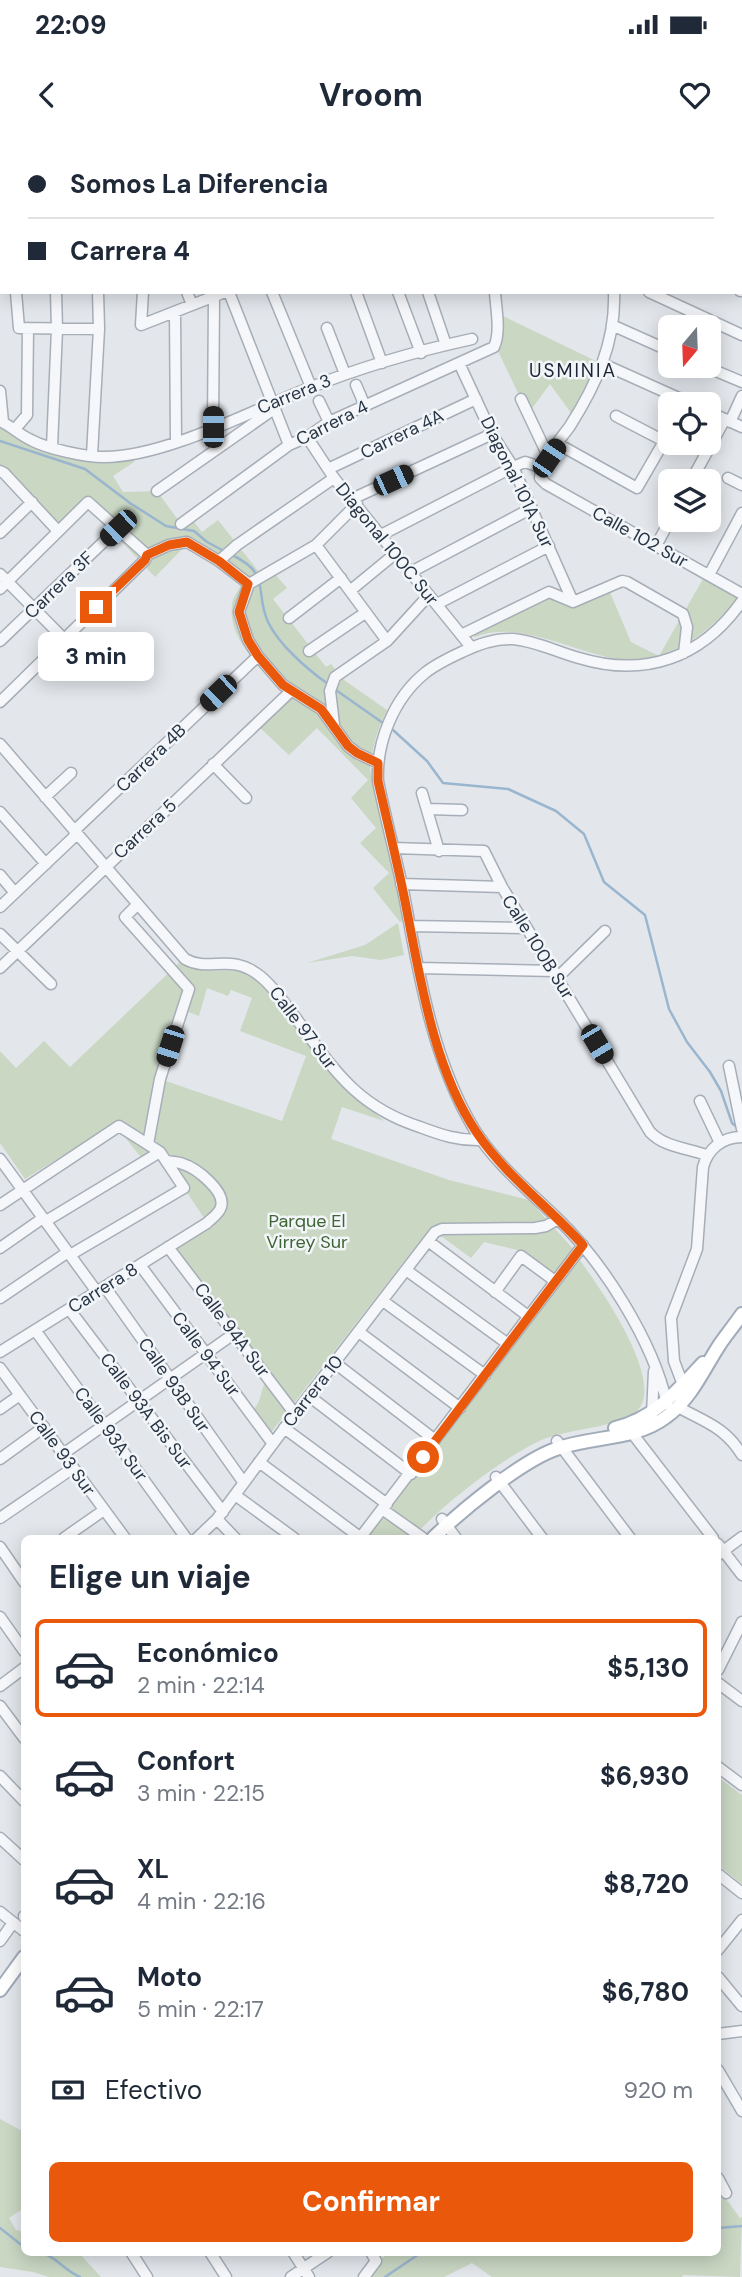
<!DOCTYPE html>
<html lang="es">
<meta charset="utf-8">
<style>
:root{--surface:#fff;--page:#f2f2f3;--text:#1f2937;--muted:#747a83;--line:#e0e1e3;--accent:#ea580c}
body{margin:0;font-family:"DM Sans",sans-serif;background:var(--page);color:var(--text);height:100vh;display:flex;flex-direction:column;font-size:26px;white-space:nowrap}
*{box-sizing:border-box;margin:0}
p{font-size:23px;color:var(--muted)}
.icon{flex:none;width:38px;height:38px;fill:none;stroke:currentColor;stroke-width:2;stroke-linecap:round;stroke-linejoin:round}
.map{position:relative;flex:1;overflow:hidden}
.details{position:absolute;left:21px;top:1395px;width:700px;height:721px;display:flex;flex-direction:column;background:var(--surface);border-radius:10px;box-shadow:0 4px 18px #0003}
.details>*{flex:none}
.top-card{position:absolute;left:0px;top:0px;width:742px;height:154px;box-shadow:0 4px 18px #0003;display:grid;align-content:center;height:154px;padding:0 28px;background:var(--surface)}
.needle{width:46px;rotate:199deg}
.controls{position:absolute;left:658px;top:175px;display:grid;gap:14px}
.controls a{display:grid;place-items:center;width:63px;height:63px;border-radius:10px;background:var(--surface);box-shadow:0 4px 18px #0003;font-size:35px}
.end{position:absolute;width:32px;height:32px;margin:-16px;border:9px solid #ea580c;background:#fff;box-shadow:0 0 0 4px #fff}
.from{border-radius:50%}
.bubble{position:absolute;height:49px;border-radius:10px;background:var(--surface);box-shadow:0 4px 18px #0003;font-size:23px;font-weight:700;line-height:49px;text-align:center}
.car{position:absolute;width:21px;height:42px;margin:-21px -10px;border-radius:9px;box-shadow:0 0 5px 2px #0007;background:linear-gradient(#222 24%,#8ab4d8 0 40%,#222 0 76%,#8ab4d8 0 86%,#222 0)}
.top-card b{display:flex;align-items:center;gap:24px;height:66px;font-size:26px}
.top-card b+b{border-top:2px solid var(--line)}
.top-card i{width:18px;height:18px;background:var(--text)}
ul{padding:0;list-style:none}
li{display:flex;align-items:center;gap:21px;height:98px;margin:0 14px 10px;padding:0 14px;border:4px solid transparent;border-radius:10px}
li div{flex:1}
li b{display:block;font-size:26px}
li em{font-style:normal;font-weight:700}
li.on{border-color:var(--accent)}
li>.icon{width:63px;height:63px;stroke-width:1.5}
h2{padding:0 28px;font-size:32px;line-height:84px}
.pay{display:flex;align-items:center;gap:18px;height:77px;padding:0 28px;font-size:26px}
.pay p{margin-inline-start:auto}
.cta{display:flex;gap:14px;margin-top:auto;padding:14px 28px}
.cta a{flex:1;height:80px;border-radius:10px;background:var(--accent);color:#fff;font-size:28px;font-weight:700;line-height:80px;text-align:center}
.status{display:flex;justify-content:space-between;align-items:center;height:49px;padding:0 35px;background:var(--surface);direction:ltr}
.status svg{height:19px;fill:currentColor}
header{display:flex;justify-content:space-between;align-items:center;height:91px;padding:0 28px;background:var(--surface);font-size:32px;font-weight:700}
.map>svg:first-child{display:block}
.green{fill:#c9d7c3;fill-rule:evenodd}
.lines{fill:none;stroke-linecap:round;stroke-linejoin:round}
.stream{stroke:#9ab6cf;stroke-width:2.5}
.minor-casing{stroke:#a7aeb7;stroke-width:13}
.major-casing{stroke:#a1abb9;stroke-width:16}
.minor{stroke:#f6f7fa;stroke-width:10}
.major{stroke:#fff;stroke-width:12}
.route{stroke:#ea580c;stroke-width:9}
.labels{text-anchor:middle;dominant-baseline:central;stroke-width:5;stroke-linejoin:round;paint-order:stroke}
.street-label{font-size:18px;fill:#283546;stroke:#f3f6f9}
.park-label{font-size:18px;fill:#3f6434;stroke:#f3f6f9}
.neighbourhood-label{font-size:19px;letter-spacing:2px;fill:#1b2537;stroke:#f3f6f9}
</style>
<div class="status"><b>22:09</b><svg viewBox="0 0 49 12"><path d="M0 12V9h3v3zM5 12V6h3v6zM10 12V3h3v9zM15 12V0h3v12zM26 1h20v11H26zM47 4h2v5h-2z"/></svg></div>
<header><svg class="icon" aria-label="back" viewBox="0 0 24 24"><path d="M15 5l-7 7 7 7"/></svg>Vroom<svg class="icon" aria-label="heart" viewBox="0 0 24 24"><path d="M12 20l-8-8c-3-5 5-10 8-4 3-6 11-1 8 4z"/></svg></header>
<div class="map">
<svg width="742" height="2137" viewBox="0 0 742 2137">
<rect width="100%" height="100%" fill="#e3e7ec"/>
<path class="green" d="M501 175 598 222 571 273 550 244 528 274 497 209 502 200Z
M0 287 82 319 97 323 132 318 134 322 113 336 123 352 157 351 181 384 190 377 202 392 218 380 266 441 275 434 287 448 273 459 326 527 331 524 344 540 387 570C377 590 372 608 370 630L404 780 400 782 373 748 389 733 360 703 376 688 351 658 368 640 317 588 289 615 259 587 288 558C266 532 223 498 233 460 235 455 239 449 241 445L186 405 155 437 83 361 58 384 0 331Z
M703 439 738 457C704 501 655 531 599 515 580 510 562 503 543 498 519 492 498 488 475 497L472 494 548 457 571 468 609 450 631 502 659 516Z
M398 783 404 815 381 820 352 816 307 823 365 805Z
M180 822C206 839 233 823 253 837 284 859 302 896 325 925 341 947 364 964 384 981L342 967 331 999 449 1040 529 1060 575 1111 553 1136 521 1111 484 1102 471 1118 430 1088 269 1295 252 1273 259 1261 267 1234 174 1109 210 1087 160 1012 144 1021 114 984 25 1039 0 1003V911L16 928 44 901 70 927ZM207 848 228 856 231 850 252 858 240 891 306 916 282 981 163 940 186 871 199 876Z
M579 1119C597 1144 674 1250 632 1275 606 1290 564 1288 535 1303 493 1325 444 1364 412 1398H364L489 1233Z
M718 1637 742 1655V1744L718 1725Z
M0 1979 24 1992V2068L9 2078 16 2090 24 2092V2112H78L101 2137H49L33 2132 0 2127Z
M718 2048 740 2078 742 2077 740 2137 683 2135 682 2137H492L472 2123 444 2137H372L380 2119 392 2112H718Z"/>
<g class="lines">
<path class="stream" d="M0 301 85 329 130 363 166 386 194 391 207 402 226 412
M232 415C272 434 254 451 268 482 279 505 307 529 328 544
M333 548 383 583
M393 590 427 621 443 643 508 649 556 671 584 694 604 742 645 775 669 869 687 902 710 932 721 951 732 983 739 989
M0 2088 24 2107
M718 2088 742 2086
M38 2112C58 2117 62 2129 80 2137
M630 2112H644
M385 2137 422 2112"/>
<defs>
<path id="minor" d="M77 0V2
M170 0V2
M210 0V2
M252 0 253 2
M300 0 301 2
M340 0 341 2
M380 0 381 2
M524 0 528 2
M573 0 574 2
M611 0 615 2
M724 0 727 2
M152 2 153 0
M400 2 404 0
M495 2V0
M640 2 641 0
M740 8 742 9
M740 62H742
M740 106H742
M0 141 2 140
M740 151H742
M16 152 19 188 99 189
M143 152 141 185 225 152
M187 152 192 165
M229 152 289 305
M272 152 311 247
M356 152 382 223
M398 152 421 213
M428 152 446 205
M614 152C616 202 596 245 570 286 560 300 541 320 540 338L546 344 742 454
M649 152 742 195
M175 172 176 302
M614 186 670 211
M327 188 345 234
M459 223 492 294 513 327 573 462
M603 224 692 264
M704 226 742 242
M356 245 365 266
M0 251 3 282
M521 259 549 318
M319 261 329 282
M709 272 742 287
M616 276 664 301
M0 281C11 286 20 295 31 300 48 309 85 317 104 317 165 317 251 271 309 248 361 227 417 211 472 199
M730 282 742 256
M213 287 214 157
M15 289 27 275 28 188
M307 297 334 338 471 507
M558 304 637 348 670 291
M52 307 57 189 56 152
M92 315 99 189 98 152
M328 329 476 259
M0 331 4 333 58 391
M728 338 742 345
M691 341 725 279
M157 351 274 269
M352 359 492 294
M357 364 316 405 249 444 239 472 248 500 258 516 283 545 321 569 348 606 357 613 378 623
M181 384 289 305 307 297 329 282 494 207C501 192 496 169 495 152
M0 393 32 362
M381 395 513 327 525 322 543 328
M316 405 387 501
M656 406 670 380
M147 415 169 405 187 402 219 421 249 444
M219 421 237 405 334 338
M411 432 532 368
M0 434 64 499
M709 435 742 373
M0 449 88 362 147 415 145 420 0 562
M351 450 396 413
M437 464 549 406
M289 478 341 438
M461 495 549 452 573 462 622 441 627 442 683 474 687 487 684 513
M0 501 118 388
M309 511 365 473
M334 584 330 551 335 537 387 501 429 455
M0 604 185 819C210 833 230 812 260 836 274 847 284 863 295 877 333 928 355 966 420 987 441 995 459 1001 482 1000
M213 624 246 658
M422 653 439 711
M45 657 71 633
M427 669 462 670
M0 672 46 724
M74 691 258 516
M394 708 484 711 502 747 650 992C664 1007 687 1008 706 1015
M0 735 15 753
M401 744 502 747
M137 765 125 777 189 849 160 939 148 1004
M0 767 77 694
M410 786 526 788
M0 794 51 844
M0 828 291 551
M419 828 554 831
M558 837 605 791
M729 926 742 989
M700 961 720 1003
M0 1019 97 1152
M0 1065 119 986 160 1012 184 1048 70 1115
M46 1081 160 1012
M428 1101 528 1176
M168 1107 295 1274
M0 1108 43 1078
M140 1125 273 1304
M406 1130 508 1204
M105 1147 244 1343
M495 1152 521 1116 555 1141
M0 1158 68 1112
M383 1161 485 1235
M69 1169 223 1372
M35 1190 186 1398
M359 1192 460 1268
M0 1212 207 1083C212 1078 219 1074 221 1067 226 1051 196 1028 183 1024 178 1022 171 1022 166 1021
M335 1223 435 1300
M0 1228 125 1398
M683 1245 674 1221 671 1178 697 1109 703 1027C708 1009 722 997 742 997
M309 1256 411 1334
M667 1264C653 1201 603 1122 557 1078 528 1050 495 1023 474 989 432 919 419 834 404 755 396 717 386 680 378 641 376 602 394 558 425 533 436 524 449 518 462 512 478 504 495 498 513 499 536 501 557 512 579 518 645 538 702 518 742 461
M678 1267C705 1282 725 1287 742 1315
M0 1269 20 1255
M652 1275 654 1231
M284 1288 387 1364
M632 1293 713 1398
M557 1301 630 1398
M63 1314 235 1193
M0 1319 44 1287
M259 1322 361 1398
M496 1337 542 1398
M235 1355 294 1398
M382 1369 423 1398
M0 1378 73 1328
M217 1379 235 1398
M442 1379 456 1398
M64 1398 104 1370
M197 1398 217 1379 295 1274 435 1092 442 1089 535 1088 546 1086 558 1079
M360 1398 583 1105
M718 1404 742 1435
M0 1407 24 1442
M718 1415 742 1397
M0 1477 24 1511
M718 1530 742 1482
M718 1543 742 1561
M0 1546 24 1528
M0 1566 24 1598
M718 1627 742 1645
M0 1636 24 1661
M0 1698 24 1720
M718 1734 742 1753
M0 1772 24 1791
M24 1777V1776
M0 1801 13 1783
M718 1810 742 1780
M718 1837 742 1866
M718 1894 742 1891
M718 1930 742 1971
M718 2038 726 2053
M131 2112 147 2137
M210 2112 226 2137
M293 2112 309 2137
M291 2137 328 2112
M364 2137 376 2121 371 2112"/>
<path id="major" d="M615 1288C654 1279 677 1251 703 1223
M433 1398C461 1371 523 1319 559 1308 594 1296 636 1300 666 1277 692 1258 703 1230 720 1204 727 1194 735 1184 742 1174
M0 1850 24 1817"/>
</defs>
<use href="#minor" class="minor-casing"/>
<use href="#major" class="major-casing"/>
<use href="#minor" class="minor"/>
<use href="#major" class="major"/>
</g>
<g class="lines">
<path class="route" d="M96 467 145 420 147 415 169 405 187 402 219 421 248 444 239 472 248 500 258 516 283 545 321 569 348 606 357 613 378 623V641C387 681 397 721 405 761 420 837 433 928 477 993 506 1036 549 1067 583 1105L423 1317"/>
</g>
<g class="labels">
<g class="street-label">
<text transform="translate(294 254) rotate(-22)">Carrera 3</text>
<text transform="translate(332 283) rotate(-27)">Carrera 4</text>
<text transform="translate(402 294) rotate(-26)">Carrera 4A</text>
<text transform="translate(517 342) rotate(64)">Diagonal 101A Sur</text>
<text transform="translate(640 397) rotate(29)">Calle 102 Sur</text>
<text transform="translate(387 404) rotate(51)">Diagonal 100C Sur</text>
<text transform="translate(59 445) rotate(-44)">Carrera 3F</text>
<text transform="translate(151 618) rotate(-44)">Carrera 4B</text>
<text transform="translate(145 689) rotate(-43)">Carrera 5</text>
<text transform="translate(538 807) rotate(58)">Calle 100B Sur</text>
<text transform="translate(303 888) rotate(53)">Calle 97 Sur</text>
<text transform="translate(103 1148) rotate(-32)">Carrera 8</text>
<text transform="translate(232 1190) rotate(53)">Calle 94A Sur</text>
<text transform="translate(206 1214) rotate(53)">Calle 94 Sur</text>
<text transform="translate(174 1245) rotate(55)">Calle 93B Sur</text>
<text transform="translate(313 1251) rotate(-52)">Carrera 10</text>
<text transform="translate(146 1271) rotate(53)">Calle 93A Bis Sur</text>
<text transform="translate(111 1294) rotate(54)">Calle 93A Sur</text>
<text transform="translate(62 1313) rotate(54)">Calle 93 Sur</text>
</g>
<g class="park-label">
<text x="307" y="1081">Parque El<tspan x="307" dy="21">Virrey Sur</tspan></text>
</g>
<g class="neighbourhood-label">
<text x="573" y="230">USMINIA</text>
</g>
</g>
</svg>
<div class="controls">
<a><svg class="needle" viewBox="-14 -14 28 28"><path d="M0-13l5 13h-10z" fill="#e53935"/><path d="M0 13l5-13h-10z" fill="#747a83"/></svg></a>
<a><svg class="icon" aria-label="locate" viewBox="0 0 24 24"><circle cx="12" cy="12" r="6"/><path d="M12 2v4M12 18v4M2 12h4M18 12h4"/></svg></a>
<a><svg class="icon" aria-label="layers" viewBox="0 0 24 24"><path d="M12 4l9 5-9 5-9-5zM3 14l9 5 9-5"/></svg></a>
</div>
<i class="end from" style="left:423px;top:1317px"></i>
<i class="end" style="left:96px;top:467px"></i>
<div class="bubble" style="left:38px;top:492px;width:116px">3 min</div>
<i class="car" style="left:213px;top:287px;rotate:0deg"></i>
<i class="car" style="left:549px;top:318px;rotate:34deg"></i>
<i class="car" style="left:393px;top:340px;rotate:65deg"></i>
<i class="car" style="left:118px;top:388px;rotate:226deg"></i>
<i class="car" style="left:218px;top:553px;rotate:226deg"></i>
<i class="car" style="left:597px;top:904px;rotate:149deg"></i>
<i class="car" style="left:170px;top:906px;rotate:198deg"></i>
<div class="top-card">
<b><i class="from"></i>Somos La Diferencia</b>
<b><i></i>Carrera 4</b>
</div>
<section class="details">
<h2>Elige un viaje</h2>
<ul>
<li class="on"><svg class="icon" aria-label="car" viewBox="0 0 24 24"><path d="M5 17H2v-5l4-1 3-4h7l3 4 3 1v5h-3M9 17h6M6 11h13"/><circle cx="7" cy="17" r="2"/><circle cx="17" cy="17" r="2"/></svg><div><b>Económico</b><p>2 min · 22:14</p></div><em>$5,130</em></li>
<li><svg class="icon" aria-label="car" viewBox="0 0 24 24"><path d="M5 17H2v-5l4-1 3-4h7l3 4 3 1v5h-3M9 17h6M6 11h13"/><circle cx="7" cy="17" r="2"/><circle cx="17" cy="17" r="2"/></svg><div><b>Confort</b><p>3 min · 22:15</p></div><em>$6,930</em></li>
<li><svg class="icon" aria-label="car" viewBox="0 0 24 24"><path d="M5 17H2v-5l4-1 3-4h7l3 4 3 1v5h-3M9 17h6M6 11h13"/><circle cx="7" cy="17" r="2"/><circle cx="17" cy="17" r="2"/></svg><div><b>XL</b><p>4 min · 22:16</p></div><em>$8,720</em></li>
<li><svg class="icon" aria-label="car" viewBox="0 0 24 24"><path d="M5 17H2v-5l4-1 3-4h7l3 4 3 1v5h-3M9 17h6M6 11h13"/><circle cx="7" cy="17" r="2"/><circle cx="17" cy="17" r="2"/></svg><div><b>Moto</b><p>5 min · 22:17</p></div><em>$6,780</em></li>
</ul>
<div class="pay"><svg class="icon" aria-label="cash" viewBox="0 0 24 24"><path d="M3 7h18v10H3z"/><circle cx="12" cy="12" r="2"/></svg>Efectivo<p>920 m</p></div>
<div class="cta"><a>Confirmar</a></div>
</section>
</div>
